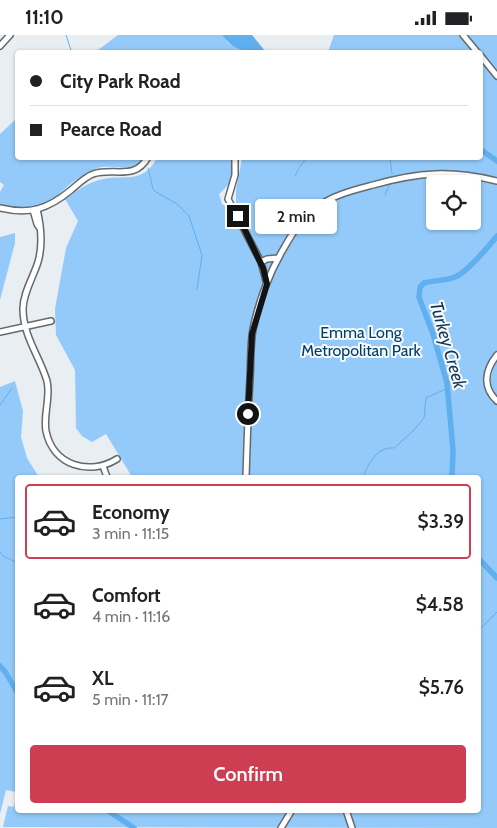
<!DOCTYPE html>
<meta charset="utf-8">
<style>
:root{--surface:#fff;--page:#f2f2f2;--text:#202124;--muted:#757577;--line:#e0e0e0;--accent:#ce3e52}
body{margin:0;font-family:Cabin,sans-serif;background:var(--page);color:var(--text);height:100vh;display:flex;flex-direction:column;font-size:19px;white-space:nowrap}
*{box-sizing:border-box;margin:0}
p{font-size:16px;color:var(--muted)}
.icon{flex:none;width:28px;height:28px;fill:none;stroke:currentColor;stroke-width:2;stroke-linecap:round;stroke-linejoin:round}
.map{position:relative;flex:1;overflow:hidden}
.drawer{position:absolute;left:15px;top:440px;width:466px;height:338px;display:flex;flex-direction:column;background:var(--surface);border-radius:5px;box-shadow:0 1px 4px #0004}
.drawer>*{flex:none}
.guide{position:absolute;left:15px;top:15px;width:468px;height:110px;border-radius:5px;box-shadow:0 1px 4px #0004;display:grid;align-content:center;height:110px;padding:0 15px;background:var(--surface)}
.fabs{position:absolute;left:426px;top:140px;display:grid;gap:10px}
.fabs a{display:grid;place-items:center;width:55px;height:55px;border-radius:5px;background:var(--surface);box-shadow:0 1px 4px #0004;font-size:25px}
.end{position:absolute;width:22px;height:22px;margin:-11px;border:6px solid #111314;background:#fff;box-shadow:0 0 0 2px #fff}
.from{border-radius:50%}
.bubble{position:absolute;height:35px;border-radius:5px;background:var(--surface);box-shadow:0 1px 4px #0004;font-size:16px;font-weight:600;line-height:35px;text-align:center}
.guide b{display:flex;align-items:center;gap:18px;height:48px;font-size:19px}
.guide b+b{border-top:1px solid var(--line)}
.guide i{width:12px;height:12px;background:var(--text)}
ul{padding:9px 0 0;list-style:none}
li{display:flex;align-items:center;gap:15px;height:75px;margin:0 10px 8px;padding:0 5px;border:2px solid transparent;border-radius:5px}
li div{flex:1}
li b{display:block;font-size:19px}
li em{font-style:normal;font-weight:600}
li.current{border-color:var(--accent)}
li>.icon{width:45px;height:45px;stroke-width:1.5}
.cta{display:flex;gap:10px;margin-top:auto;padding:10px 15px}
.cta a{flex:1;height:58px;border-radius:5px;background:var(--accent);color:#fff;font-size:20px;font-weight:600;line-height:58px;text-align:center}
.status{display:flex;justify-content:space-between;align-items:center;height:35px;padding:0 25px;background:var(--surface);direction:ltr}
.status svg{height:14px;fill:currentColor}
.map>svg:first-child{display:block}
.green{fill:#93caf9;fill-rule:evenodd}
.water{fill:#60afee}
.lines{fill:none;stroke-linecap:round;stroke-linejoin:round}
.stream{stroke:#60afee;stroke-width:1}
.river{stroke:#60afee;stroke-width:5.5}
.minor-casing{stroke:#65696c;stroke-width:8}
.minor{stroke:#fff;stroke-width:5}
.route{stroke:#111314;stroke-width:6}
.labels{text-anchor:middle;dominant-baseline:central;stroke-width:4;stroke-linejoin:round;paint-order:stroke}
.park-label{font-size:16px;fill:#003f67;stroke:#f7fbff}
.water-label{font-size:18px;font-style:italic;fill:#153650;stroke:#f7fbff}
</style>
<div class="status"><b>11:10</b><svg viewBox="0 0 49 12"><path d="M0 12V9h3v3zM5 12V6h3v6zM10 12V3h3v9zM15 12V0h3v12zM26 1h20v11H26zM47 4h2v5h-2z"/></svg></div>
<div class="map">
<svg width="497" height="793" viewBox="0 0 497 793">
<rect width="100%" height="100%" fill="#e9eef2"/>
<path class="green" d="M118 0H222L228 8 246 17 94 18Z
M334 0H497V793L3 792 8 771 14 772 17 757 6 755 0 779V352L15 346 23 376 21 402 27 423 37 439 41 442H18V775H479V442H132L106 399 92 407 82 401 76 393 75 335 56 300 55 274 66 213 78 186 65 164C75 157 87 148 99 145 124 138 142 151 157 123H232C234 141 233 147 219 159L222 169C238 177 243 197 250 212L252 207 236 170V155L242 123 480 122V18L328 17ZM435 149H472V186H435Z
M17 83 18 122 145 123C132 138 118 130 102 132 94 133 87 138 80 142 70 148 62 157 53 164 37 175 18 174 0 170V157L4 150 0 147V99Z
M15 198V208L0 265V202Z"/>
<path class="water" d="M222 0H252L266 17C248 18 233 16 222 0Z"/>
<g class="lines">
<path class="stream" d="M66 0 72 18
M137 122 141 127
M390 122 392 139
M148 133 153 154 156 157 177 169 189 181 202 220 197 254
M295 141 301 130 307 122
M385 160 389 151
M0 370 12 353
M363 442C369 428 376 412 394 413L412 397 424 383 426 363 448 353
M0 484 18 482
M0 517 3 521 18 528
M479 595 497 577"/>
<path class="river" d="M480 114 497 126
M452 442 453 415 447 348 433 299 419 262 420 252 424 248C435 245 445 246 455 242 466 238 489 211 497 201
M479 524 497 543
M0 631 6 638 18 659
M107 775 134 793"/>
<defs>
<path id="minor" d="M463 0 478 18
M0 11 10 0
M480 20 497 41
M235 122V140L228 164 261 227 266 246
M0 173C30 180 48 174 71 155 78 149 85 142 93 139 114 132 135 146 148 122
M37 174C41 191 43 210 38 227 33 243 23 258 23 274 23 301 40 322 47 346 51 363 43 379 46 396 53 431 90 441 117 424
M33 175 37 189 39 192
M261 227 267 224 278 223
M0 297 51 286
M497 320C485 335 482 352 497 366
M103 431 107 442
M246 442C247 410 248 377 250 344 251 327 250 311 253 294 259 266 269 238 284 213 293 197 302 183 317 172 333 160 354 155 373 150 419 137 451 135 497 146
M346 775 352 793
M281 793 292 775"/>
</defs>
<use href="#minor" class="minor-casing"/>
<use href="#minor" class="minor"/>
</g>
<g class="lines">
<path class="route" d="M238 181 263 233 267 249 252 299 248 379"/>
</g>
<g class="labels">
<g class="park-label">
<text x="361" y="297">Emma Long<tspan x="361" dy="18">Metropolitan Park</tspan></text>
</g>
<g class="water-label">
<text transform="translate(448 310) rotate(74)">Turkey Creek</text>
</g>
</g>
</svg>
<div class="fabs">
<a><svg class="icon" aria-label="locate" viewBox="0 0 24 24"><circle cx="12" cy="12" r="6"/><path d="M12 2v4M12 18v4M2 12h4M18 12h4"/></svg></a>
</div>
<i class="end from" style="left:248px;top:379px"></i>
<i class="end" style="left:238px;top:181px"></i>
<div class="bubble" style="left:255px;top:164px;width:82px">2 min</div>
<div class="guide">
<b><i class="from"></i>City Park Road</b>
<b><i></i>Pearce Road</b>
</div>
<section class="drawer">
<ul>
<li class="current"><svg class="icon" aria-label="car" viewBox="0 0 24 24"><path d="M5 17H2v-5l4-1 3-4h7l3 4 3 1v5h-3M9 17h6M6 11h13"/><circle cx="7" cy="17" r="2"/><circle cx="17" cy="17" r="2"/></svg><div><b>Economy</b><p>3 min · 11:15</p></div><em>$3.39</em></li>
<li><svg class="icon" aria-label="car" viewBox="0 0 24 24"><path d="M5 17H2v-5l4-1 3-4h7l3 4 3 1v5h-3M9 17h6M6 11h13"/><circle cx="7" cy="17" r="2"/><circle cx="17" cy="17" r="2"/></svg><div><b>Comfort</b><p>4 min · 11:16</p></div><em>$4.58</em></li>
<li><svg class="icon" aria-label="car" viewBox="0 0 24 24"><path d="M5 17H2v-5l4-1 3-4h7l3 4 3 1v5h-3M9 17h6M6 11h13"/><circle cx="7" cy="17" r="2"/><circle cx="17" cy="17" r="2"/></svg><div><b>XL</b><p>5 min · 11:17</p></div><em>$5.76</em></li>
</ul>
<div class="cta"><a>Confirm</a></div>
</section>
</div>
